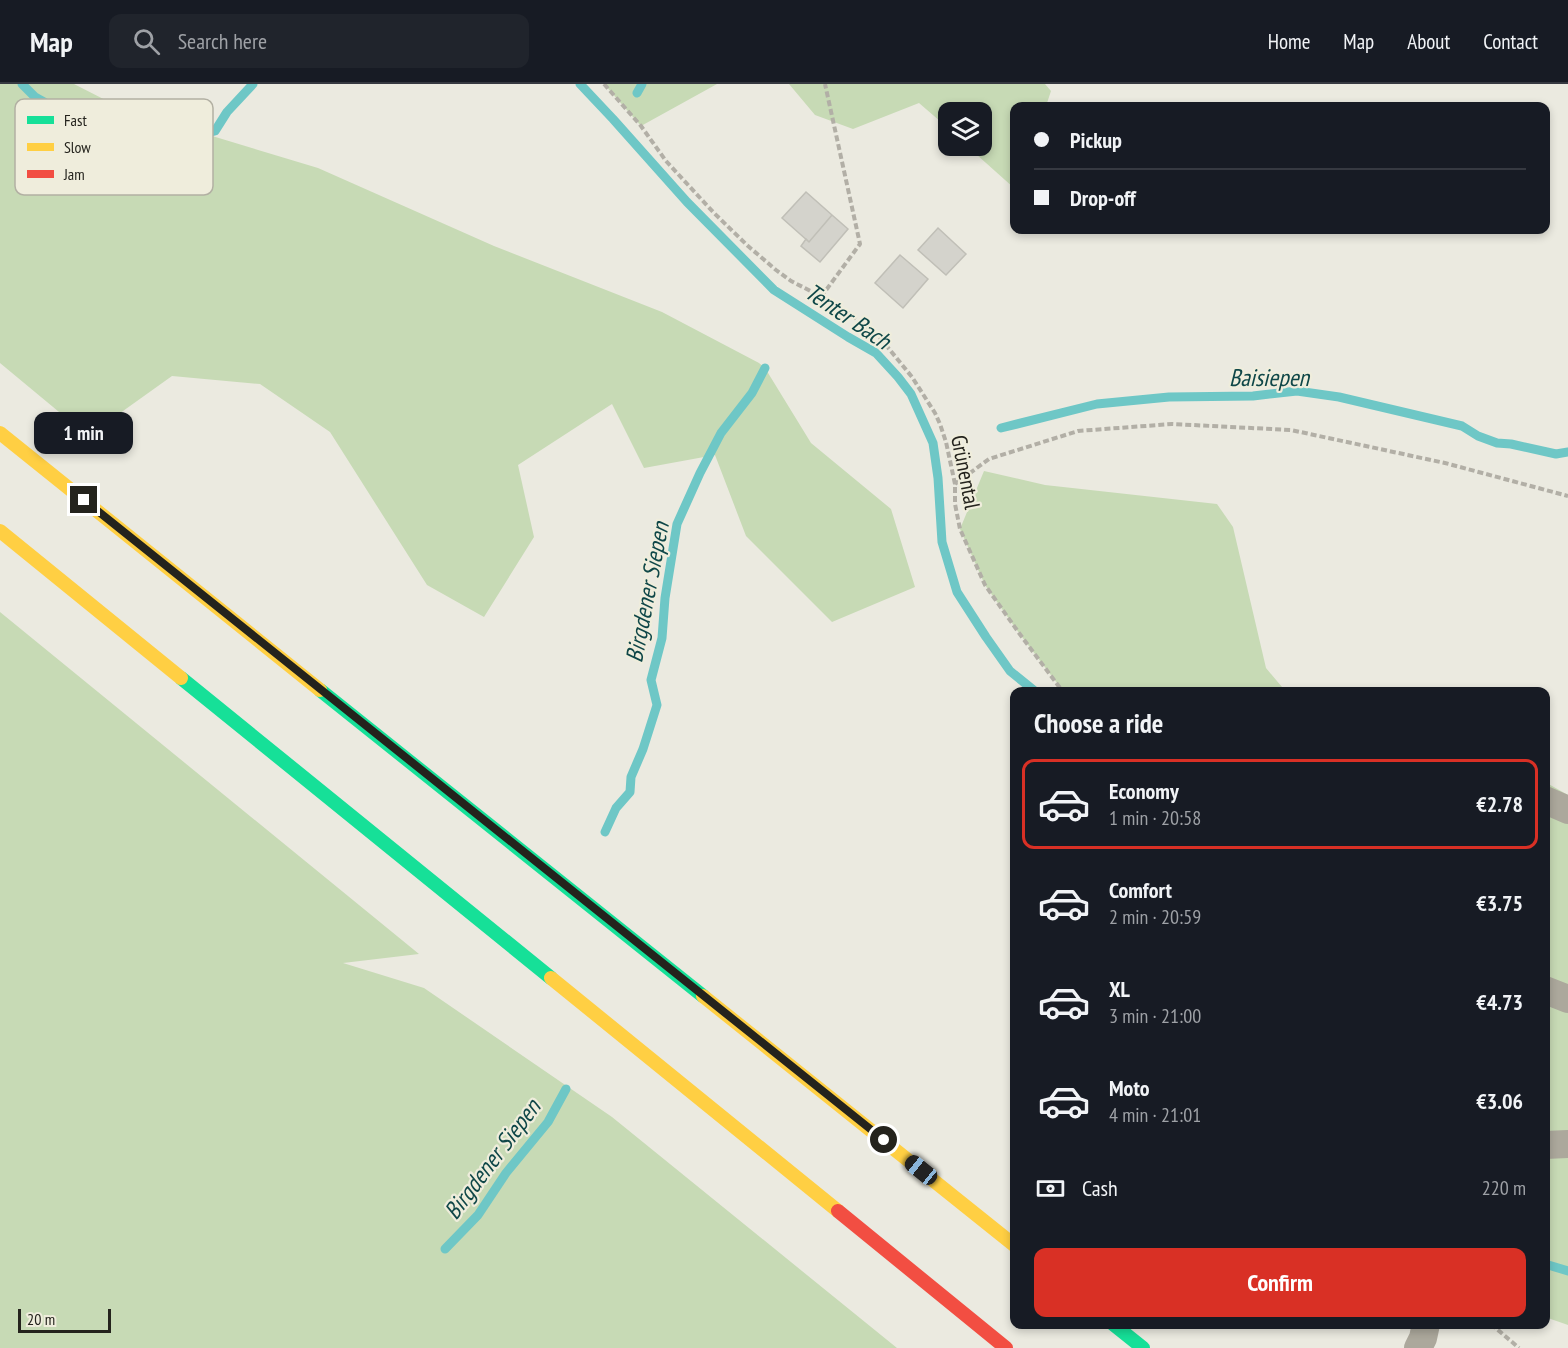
<!DOCTYPE html>
<meta charset="utf-8">
<style>
:root{--surface:#171b24;--page:#20242c;--text:#f1f3f6;--muted:#9ea1a6;--line:#363941;--accent:#d93025}
body{margin:0;font-family:"PT Sans Narrow",sans-serif;background:var(--page);color:var(--text);height:100vh;display:flex;flex-direction:column;font-size:22px;white-space:nowrap}
*{box-sizing:border-box;margin:0}
p{font-size:20px;color:var(--muted)}
.icon{flex:none;width:33px;height:33px;fill:none;stroke:currentColor;stroke-width:2;stroke-linecap:round;stroke-linejoin:round}
.map{position:relative;flex:1;overflow:hidden}
.drawer{position:absolute;left:1010px;top:603px;width:540px;height:642px;display:flex;flex-direction:column;background:var(--surface);border-radius:12px;box-shadow:0 3px 9px #0003}
.drawer>*{flex:none}
.banner{position:absolute;left:1010px;top:18px;width:540px;height:132px;border-radius:12px;box-shadow:0 3px 9px #0003;display:grid;align-content:center;height:132px;padding:0 24px;background:var(--surface)}
.buttons{position:absolute;left:938px;top:18px;display:grid;gap:12px}
.buttons a{display:grid;place-items:center;width:54px;height:54px;border-radius:12px;background:var(--surface);box-shadow:0 3px 9px #0003;font-size:30px}
.scale{position:absolute;left:18px;bottom:15px;width:93px;box-sizing:border-box;padding-left:6px;border:3px solid #24231d;border-top:0;font-size:16px;line-height:21px;white-space:nowrap;color:#24231d;-webkit-text-stroke:4px #efeddc;paint-order:stroke}
.end{position:absolute;width:27px;height:27px;margin:-14px;border:8px solid #24231d;background:#fff;box-shadow:0 0 0 3px #fff}
.from{border-radius:50%}
.bubble{position:absolute;height:42px;border-radius:12px;background:var(--surface);box-shadow:0 3px 9px #0003;font-size:20px;font-weight:700;line-height:42px;text-align:center}
.car{position:absolute;width:18px;height:36px;margin:-18px -9px;border-radius:8px;box-shadow:0 0 4px 2px #0007;background:linear-gradient(#222 24%,#8ab4d8 0 40%,#222 0 76%,#8ab4d8 0 86%,#222 0)}
.banner b{display:flex;align-items:center;gap:21px;height:57px;font-size:22px}
.banner b+b{border-top:2px solid var(--line)}
.banner i{width:15px;height:15px;background:var(--text)}
ul{padding:0;list-style:none}
li{display:flex;align-items:center;gap:18px;height:90px;margin:0 12px 9px;padding:0 12px;border:3px solid transparent;border-radius:12px}
li div{flex:1}
li b{display:block;font-size:22px}
li em{font-style:normal;font-weight:700}
li.current{border-color:var(--accent)}
li>.icon{width:54px;height:54px;stroke-width:1.5}
h2{padding:0 24px;font-size:27px;line-height:72px}
.pay{display:flex;align-items:center;gap:15px;height:66px;padding:0 24px;font-size:22px}
.pay p{margin-inline-start:auto}
.action{display:flex;gap:12px;margin-top:auto;padding:12px 24px}
.action a{flex:1;height:69px;border-radius:12px;background:var(--accent);color:#fff;font-size:24px;font-weight:700;line-height:69px;text-align:center}
header{display:flex;align-items:center;gap:36px;box-sizing:border-box;height:84px;padding:0 30px;background:var(--surface);border-bottom:2px solid var(--line)}
header strong{font-size:28px}
nav{display:flex;gap:33px;margin-inline-start:auto;font-size:21px}
.search{width:420px;height:54px;background:var(--page);display:flex;align-items:center;gap:15px;box-sizing:border-box;padding:0 21px;border-radius:12px;color:var(--muted);font-size:22px}
.map>svg:first-child{display:block}
.green{fill:#c7dab5}
.lines{fill:none;stroke-linecap:round;stroke-linejoin:round}
.stream{stroke:#6ec7c6;stroke-width:9}
.building{fill:#d4d3cc;stroke:#c0bfb7;stroke-width:1.5}
.path{stroke:#b2afa6;stroke-width:4;stroke-dasharray:6 3;stroke-linecap:butt}
.street{stroke:#aca89c;stroke-width:28}
.fast{stroke:#16e098;stroke-width:14}
.slow{stroke:#ffcf43;stroke-width:14}
.jam{stroke:#f24e42;stroke-width:14}
.route{stroke:#24231d;stroke-width:8}
.labels{text-anchor:middle;dominant-baseline:central;stroke-width:4.5;stroke-linejoin:round;paint-order:stroke}
.street-label{font-size:22px;fill:#24231d;stroke:#efeddc}
.water-label{font-size:24px;font-style:italic;fill:#0f4748;stroke:#efeddc}
.key{fill:#efeddc;stroke:#b2b0a3;stroke-width:1.5}
.key-label{font-size:16px;fill:#24231d}
</style>
<header>
<strong>Map</strong>
<div class="search"><svg class="icon" aria-label="search" viewBox="0 0 24 24"><circle cx="10" cy="10" r="6"/><path d="M15 15l6 6"/></svg>Search here</div>
<nav><a>Home</a><a>Map</a><a>About</a><a>Contact</a></nav>
</header>
<div class="map">
<svg width="1568" height="1264" viewBox="0 0 1568 1264">
<rect width="100%" height="100%" fill="#ebeae0"/>
<path class="green" d="M0 0H74L123 25 318 84 494 162 662 228 759 279 765 284 811 359 891 425 915 503 832 538 746 452 715 371 644 384 612 320 518 381 534 453 484 533 427 501 330 348 260 300 172 292 88 352 0 279Z
M604 0H717L641 42Z
M789 0H1045L1051 7 1046 22H1014V104L967 62H981V28H948V44L919 19 853 45 815 31Z
M984 387 1045 401 1217 420 1233 443 1266 584 1282 603 1295 607H1063L1019 549 985 501 960 445Z
M0 528 419 870 343 879 424 904 612 1033 897 1264H0Z
M1545 698 1568 711V1241L1545 1233Z"/>
<g class="lines">
<path class="stream" d="M22 0 35 13 69 32 139 47 187 54 215 47 227 28 253 0
M580 0 613 35 687 118 774 206 848 253 876 269 898 293 911 310 933 359 938 394 942 458 957 508 986 553 1010 587 1036 608
M637 9 642 0
M1001 344 1097 320 1169 313 1253 312 1297 307 1339 313 1462 342 1478 352 1497 359 1511 360 1556 370 1568 368
M605 748 616 724 630 708 631 693 643 665 657 621 651 596 662 554 665 514 677 440 700 389 721 349 752 309 765 284
M445 1165 478 1131 506 1089 548 1038 566 1005
M1545 1180 1568 1187"/>
</g>
<path class="building" d="M806 108 832 131 809 158 782 134Z
M832 131 848 145 820 178 801 162 806 155 809 158Z
M938 144 966 170 946 191 918 166Z
M900 171 928 195 903 224 875 199Z"/>
<g class="lines">
<path class="path" d="M604 0 641 42 666 77 714 129 748 162 776 186 791 197 836 220 869 244 881 255 912 293 935 329 940 340 946 358 955 400V420L960 445 985 501 1019 549 1063 608
M821 213 860 160 825 0
M955 400 989 375 1078 347 1172 340 1291 346 1445 379 1568 412
M1491 1240 1519 1264"/>
<path class="street" d="M1545 716 1568 726
M1545 906 1568 915
M1545 1061 1568 1060
M1418 1264 1423 1254 1426 1240"/>
<path class="fast" d="M181 594 551 894
M320 606 703 912
M1113 1240 1143 1264"/>
<path class="slow" d="M0 349 320 606
M0 447 181 594
M551 894 838 1127
M703 912 1014 1161"/>
<path class="jam" d="M838 1127 1006 1264"/>
</g>
<g class="lines">
<path class="route" d="M84 416 884 1056"/>
</g>
<g class="labels">
<g class="street-label">
<text transform="translate(966 388) rotate(79)">Grünental</text>
</g>
<g class="water-label">
<text transform="translate(848 232) rotate(34)">Tenter Bach</text>
<text x="1269" y="293">Baisiepen</text>
<text transform="translate(647 508) rotate(-79)">Birgdener Siepen</text>
<text transform="translate(492 1075) rotate(-53)">Birgdener Siepen</text>
</g>
</g>
<rect x="15" y="15" width="198" height="96" rx="9" class="key"/>
<rect x="27" y="32" width="27" height="8" fill="#16e098"/>
<rect x="27" y="59" width="27" height="8" fill="#ffcf43"/>
<rect x="27" y="86" width="27" height="8" fill="#f24e42"/>
<g class="key-label">
<text x="64" y="42">Fast</text>
<text x="64" y="69">Slow</text>
<text x="64" y="96">Jam</text>
</g>
</svg>
<div class="buttons">
<a><svg class="icon" aria-label="layers" viewBox="0 0 24 24"><path d="M12 4l9 5-9 5-9-5zM3 14l9 5 9-5"/></svg></a>
</div>
<div class="scale">20 m</div>
<i class="end from" style="left:884px;top:1056px"></i>
<i class="end" style="left:84px;top:416px"></i>
<div class="bubble" style="left:34px;top:328px;width:99px">1 min</div>
<i class="car" style="left:921px;top:1086px;rotate:309deg"></i>
<div class="banner">
<b><i class="from"></i>Pickup</b>
<b><i></i>Drop-off</b>
</div>
<section class="drawer">
<h2>Choose a ride</h2>
<ul>
<li class="current"><svg class="icon" aria-label="car" viewBox="0 0 24 24"><path d="M5 17H2v-5l4-1 3-4h7l3 4 3 1v5h-3M9 17h6M6 11h13"/><circle cx="7" cy="17" r="2"/><circle cx="17" cy="17" r="2"/></svg><div><b>Economy</b><p>1 min · 20:58</p></div><em>€2.78</em></li>
<li><svg class="icon" aria-label="car" viewBox="0 0 24 24"><path d="M5 17H2v-5l4-1 3-4h7l3 4 3 1v5h-3M9 17h6M6 11h13"/><circle cx="7" cy="17" r="2"/><circle cx="17" cy="17" r="2"/></svg><div><b>Comfort</b><p>2 min · 20:59</p></div><em>€3.75</em></li>
<li><svg class="icon" aria-label="car" viewBox="0 0 24 24"><path d="M5 17H2v-5l4-1 3-4h7l3 4 3 1v5h-3M9 17h6M6 11h13"/><circle cx="7" cy="17" r="2"/><circle cx="17" cy="17" r="2"/></svg><div><b>XL</b><p>3 min · 21:00</p></div><em>€4.73</em></li>
<li><svg class="icon" aria-label="car" viewBox="0 0 24 24"><path d="M5 17H2v-5l4-1 3-4h7l3 4 3 1v5h-3M9 17h6M6 11h13"/><circle cx="7" cy="17" r="2"/><circle cx="17" cy="17" r="2"/></svg><div><b>Moto</b><p>4 min · 21:01</p></div><em>€3.06</em></li>
</ul>
<div class="pay"><svg class="icon" aria-label="cash" viewBox="0 0 24 24"><path d="M3 7h18v10H3z"/><circle cx="12" cy="12" r="2"/></svg>Cash<p>220 m</p></div>
<div class="action"><a>Confirm</a></div>
</section>
</div>
